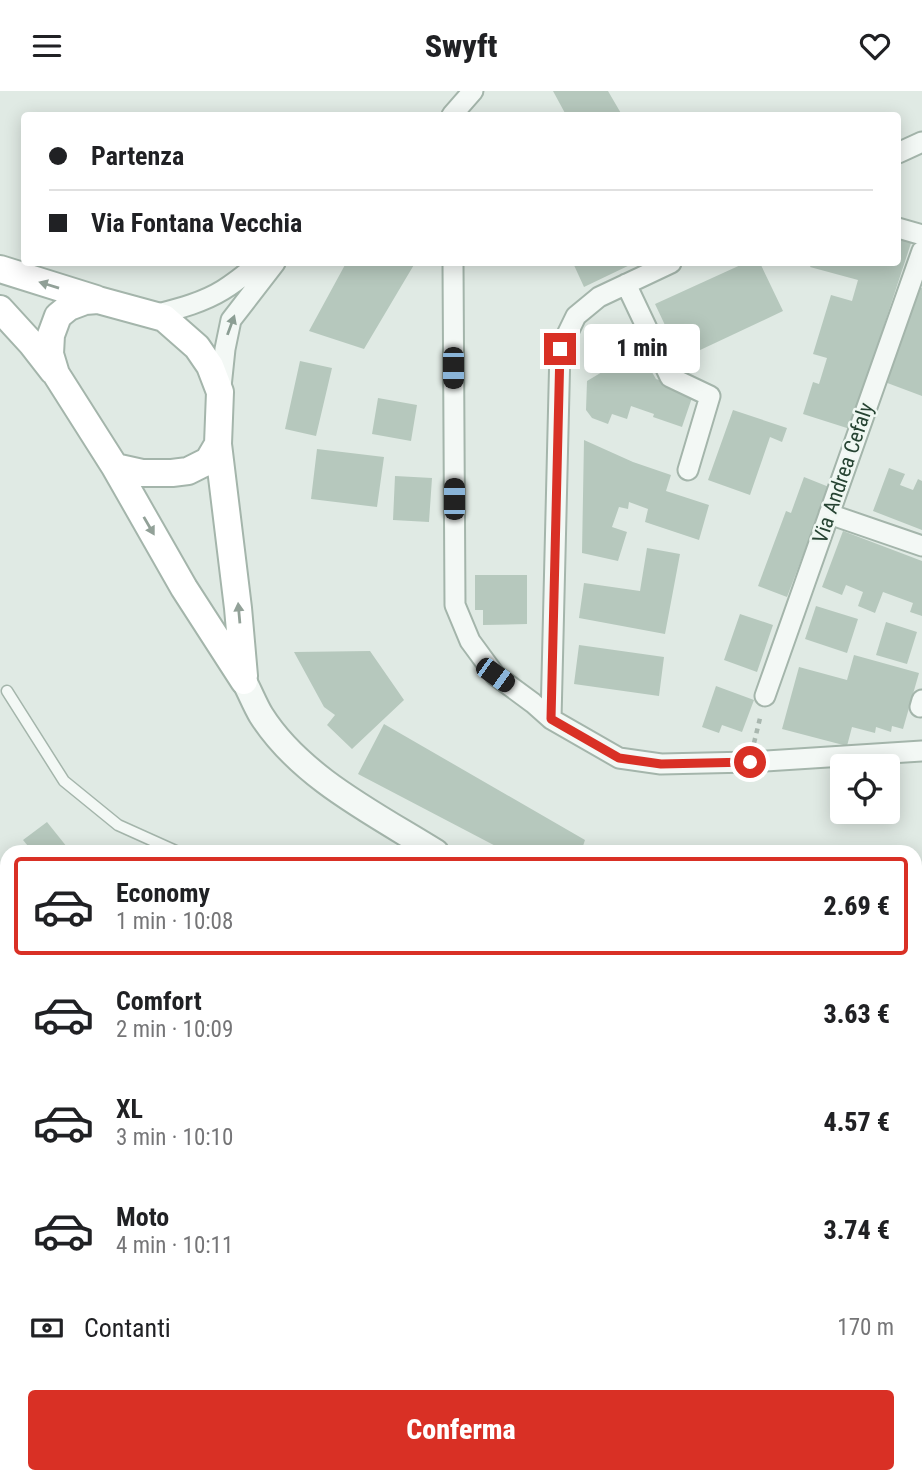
<!DOCTYPE html>
<html lang="it">
<meta charset="utf-8">
<style>
:root{--surface:#fff;--page:#f2f2f2;--text:#202124;--muted:#757577;--line:#e0e0e0;--accent:#d93025}
body{margin:0;font-family:"Roboto Condensed",sans-serif;background:var(--page);color:var(--text);height:100vh;display:flex;flex-direction:column;font-size:26px;white-space:nowrap}
*{box-sizing:border-box;margin:0}
p{font-size:23px;color:var(--muted)}
.icon{flex:none;width:38px;height:38px;fill:none;stroke:currentColor;stroke-width:2;stroke-linecap:round;stroke-linejoin:round}
.map{position:relative;flex:1;overflow:hidden}
.drawer{position:absolute;left:0px;top:754px;width:922px;height:639px;display:flex;flex-direction:column;background:var(--surface);border-radius:21px 21px 0 0;box-shadow:0 4px 18px #0003}
.drawer>*{flex:none}
.banner{position:absolute;left:21px;top:21px;width:880px;height:154px;border-radius:7px;box-shadow:0 4px 18px #0003;display:grid;align-content:center;height:154px;padding:0 28px;background:var(--surface)}
.buttons{position:absolute;left:830px;top:663px;display:grid;gap:14px}
.buttons a{display:grid;place-items:center;width:70px;height:70px;border-radius:7px;background:var(--surface);box-shadow:0 4px 18px #0003;font-size:35px}
.end{position:absolute;width:32px;height:32px;margin:-16px;border:9px solid #d93025;background:#fff;box-shadow:0 0 0 4px #fff}
.from{border-radius:50%}
.bubble{position:absolute;height:49px;border-radius:7px;background:var(--surface);box-shadow:0 4px 18px #0003;font-size:23px;font-weight:800;line-height:49px;text-align:center}
.car{position:absolute;width:21px;height:42px;margin:-21px -10px;border-radius:9px;box-shadow:0 0 5px 2px #0007;background:linear-gradient(#222 24%,#8ab4d8 0 40%,#222 0 76%,#8ab4d8 0 86%,#222 0)}
.banner b{display:flex;align-items:center;gap:24px;height:66px;font-size:26px}
.banner b+b{border-top:2px solid var(--line)}
.banner i{width:18px;height:18px;background:var(--text)}
ul{padding:12px 0 0;list-style:none}
li{display:flex;align-items:center;gap:21px;height:98px;margin:0 14px 10px;padding:0 14px;border:4px solid transparent;border-radius:7px}
li div{flex:1}
li b{display:block;font-size:26px}
li em{font-style:normal;font-weight:800}
li.current{border-color:var(--accent)}
li>.icon{width:63px;height:63px;stroke-width:1.5}
.pay{display:flex;align-items:center;gap:18px;height:77px;padding:0 28px;font-size:26px}
.pay p{margin-inline-start:auto}
.button{display:flex;gap:14px;margin-top:auto;padding:14px 28px}
.button a{flex:1;height:80px;border-radius:7px;background:var(--accent);color:#fff;font-size:28px;font-weight:800;line-height:80px;text-align:center}
header{display:flex;justify-content:space-between;align-items:center;height:91px;padding:0 28px;background:var(--surface);font-size:32px;font-weight:800}
.map>svg:first-child{display:block}
.lines{fill:none;stroke-linecap:round;stroke-linejoin:round}
.stream{stroke:#97cea6;stroke-width:7}
.building{fill:#b6c8bd}
.service-casing{stroke:#a4b5ab;stroke-width:13}
.minor-casing{stroke:#a4b5ab;stroke-width:23}
.tertiary-casing{stroke:#a4b5ab;stroke-width:28}
.secondary-casing{stroke:#a4b5ab;stroke-width:30}
.primary-casing{stroke:#9eb7a7;stroke-width:33}
.path{stroke:#a9b7af;stroke-width:4.5;stroke-dasharray:5 5;stroke-linecap:butt}
.service{stroke:#f3f8f5;stroke-width:10}
.minor{stroke:#f3f8f5;stroke-width:19}
.tertiary{stroke:#f3f8f5;stroke-width:24}
.secondary{stroke:#fff;stroke-width:26}
.primary{stroke:#fff;stroke-width:30}
.oneway{fill:#92a198}
.oneway2{fill:#8c9e94}
.route{stroke:#d93025;stroke-width:9}
.labels{text-anchor:middle;dominant-baseline:central;stroke-width:5;stroke-linejoin:round;paint-order:stroke}
.street-label{font-size:21px;fill:#264332;stroke:#eff7f2}
</style>
<header><svg class="icon" aria-label="menu" viewBox="0 0 24 24"><path d="M4 6h16M4 12h16M4 18h16"/></svg>Swyft<svg class="icon" aria-label="heart" viewBox="0 0 24 24"><path d="M12 20l-8-8c-3-5 5-10 8-4 3-6 11-1 8 4z"/></svg></header>
<div class="map">
<svg width="922" height="1392" viewBox="0 0 922 1392">
<rect width="100%" height="100%" fill="#e0eae4"/>
<g class="lines">
<path class="stream" d="M915 1300 922 1296"/>
</g>
<path class="building" d="M553 0H608L622 24H566Z
M898 146 912 149 850 338 803 323 813 291 819 293 827 267 813 263 831 204 852 210 858 189 810 176 812 172H898Z
M346 172H415L364 258 309 240Z
M573 172H634L584 196Z
M745 172H760L783 220 681 268 655 213Z
M916 195 922 197V305L882 290Z
M639 259 656 288 694 301 682 336 653 326 654 323 631 315 627 328 612 323 608 333 592 327 586 319 587 290Z
M300 270 332 277 316 345 285 338Z
M378 307 417 314 411 350 372 343Z
M733 319 787 337 782 351 770 346 750 404 708 389Z
M584 349 633 371 671 384 666 400 709 414 699 449 645 431 648 418 629 411 628 418 619 416 612 436 627 441 618 470 582 462Z
M317 358 384 366 377 416 311 408Z
M889 377 905 383 900 394 913 399 918 388 922 390V439L873 420Z
M395 385 432 387 429 431 393 429Z
M804 386 829 396 787 506 758 495 786 420 791 422Z
M843 440 922 470V525L910 521 913 512 883 501 875 522 858 515 863 501 846 494 842 504 822 496Z
M647 457 680 463 665 543 579 527 584 492 640 500Z
M475 484H527V533L483 534V519H475Z
M816 515 858 528 847 562 805 548Z
M740 523 773 534 757 581 724 569Z
M886 531 917 541 907 573 876 564Z
M579 554 664 566 659 605 574 593Z
M370 560 404 609 352 658 327 634 335 624 324 616 294 561Z
M854 564 919 582 903 638 892 635 891 641 876 636 875 642 852 636 847 655 782 638 799 576 847 589Z
M716 595 754 609 742 641 722 634 719 642 702 636Z
M384 633 585 749 581 761H507L358 683Z
M47 731 71 761H33L23 749Z"/>
<g class="lines">
<defs>
<path id="service" d="M7 600 64 690 118 734 178 761
M148 761 170 758"/>
<path id="minor" d="M452 24 473 0
M898 62 922 51
M898 137 922 144
M453 172 455 514 470 550 495 584 533 612 551 628 619 667 661 673 750 671 922 660
M626 193 670 286 710 305 688 379
M154 224C177 218 202 212 223 199 236 191 248 181 259 172
M221 296 225 258 231 229 275 172
M829 423 922 455
M765 605 922 160
M920 616 922 609
M551 628 560 258 576 225 599 206 671 172
M0 1363 7 1367
M48 1386 61 1392"/>
<path id="tertiary" d="M244 590C250 601 255 614 261 624 300 686 375 723 436 761
M915 1192 922 1199"/>
<path id="secondary" d="M0 178 96 208
M98 209 164 227 197 256 210 275 220 301 218 353 208 370 188 380 172 382H142L115 376 56 283 50 263 51 244 58 225 69 216 85 210Z
M0 218 32 253 53 280
M218 353 238 517 244 585
M115 376 184 497 244 590"/>
<path id="primary" d="M0 1254 7 1255
M342 1386 349 1392"/>
</defs>
<use href="#service" class="service-casing"/>
<use href="#minor" class="minor-casing"/>
<use href="#tertiary" class="tertiary-casing"/>
<use href="#secondary" class="secondary-casing"/>
<use href="#primary" class="primary-casing"/>
<path class="path" d="M754 652 761 623
M915 956 922 958"/>
<use href="#service" class="service"/>
<use href="#minor" class="minor"/>
<use href="#tertiary" class="tertiary"/>
<use href="#secondary" class="secondary"/>
<use href="#primary" class="primary"/>
</g>
<defs><path id="oneway-solid" d="M-6-.8H1V-3.2L6.5 0L1 3.2V.8H-6Z" transform="scale(1.75)"/></defs>
<g class="oneway">
<use href="#oneway-solid" transform="translate(49 194) rotate(-163)"/>
<use href="#oneway-solid" transform="translate(149 435) rotate(60)"/>
<use href="#oneway-solid" transform="translate(239 522) rotate(-95)"/>
</g>
<use class="oneway2" href="#oneway-solid" transform="translate(231 234) rotate(-70)"/>
<g class="lines">
<path class="route" d="M560 258 551 628 619 667 661 673 750 671"/>
</g>
<g class="labels">
<g class="street-label">
<text transform="translate(843 382) rotate(-71)">Via Andrea Cefaly</text>
</g>
</g>
</svg>
<div class="buttons">
<a><svg class="icon" aria-label="locate" viewBox="0 0 24 24"><circle cx="12" cy="12" r="6"/><path d="M12 2v4M12 18v4M2 12h4M18 12h4"/></svg></a>
</div>
<i class="end from" style="left:750px;top:671px"></i>
<i class="end" style="left:560px;top:258px"></i>
<div class="bubble" style="left:584px;top:233px;width:116px">1 min</div>
<i class="car" style="left:453px;top:277px;rotate:180deg"></i>
<i class="car" style="left:454px;top:408px;rotate:0deg"></i>
<i class="car" style="left:495px;top:584px;rotate:126deg"></i>
<div class="banner">
<b><i class="from"></i>Partenza</b>
<b><i></i>Via Fontana Vecchia</b>
</div>
<section class="drawer">
<ul>
<li class="current"><svg class="icon" aria-label="car" viewBox="0 0 24 24"><path d="M5 17H2v-5l4-1 3-4h7l3 4 3 1v5h-3M9 17h6M6 11h13"/><circle cx="7" cy="17" r="2"/><circle cx="17" cy="17" r="2"/></svg><div><b>Economy</b><p>1 min · 10:08</p></div><em>2.69 €</em></li>
<li><svg class="icon" aria-label="car" viewBox="0 0 24 24"><path d="M5 17H2v-5l4-1 3-4h7l3 4 3 1v5h-3M9 17h6M6 11h13"/><circle cx="7" cy="17" r="2"/><circle cx="17" cy="17" r="2"/></svg><div><b>Comfort</b><p>2 min · 10:09</p></div><em>3.63 €</em></li>
<li><svg class="icon" aria-label="car" viewBox="0 0 24 24"><path d="M5 17H2v-5l4-1 3-4h7l3 4 3 1v5h-3M9 17h6M6 11h13"/><circle cx="7" cy="17" r="2"/><circle cx="17" cy="17" r="2"/></svg><div><b>XL</b><p>3 min · 10:10</p></div><em>4.57 €</em></li>
<li><svg class="icon" aria-label="car" viewBox="0 0 24 24"><path d="M5 17H2v-5l4-1 3-4h7l3 4 3 1v5h-3M9 17h6M6 11h13"/><circle cx="7" cy="17" r="2"/><circle cx="17" cy="17" r="2"/></svg><div><b>Moto</b><p>4 min · 10:11</p></div><em>3.74 €</em></li>
</ul>
<div class="pay"><svg class="icon" aria-label="cash" viewBox="0 0 24 24"><path d="M3 7h18v10H3z"/><circle cx="12" cy="12" r="2"/></svg>Contanti<p>170 m</p></div>
<div class="button"><a>Conferma</a></div>
</section>
</div>
